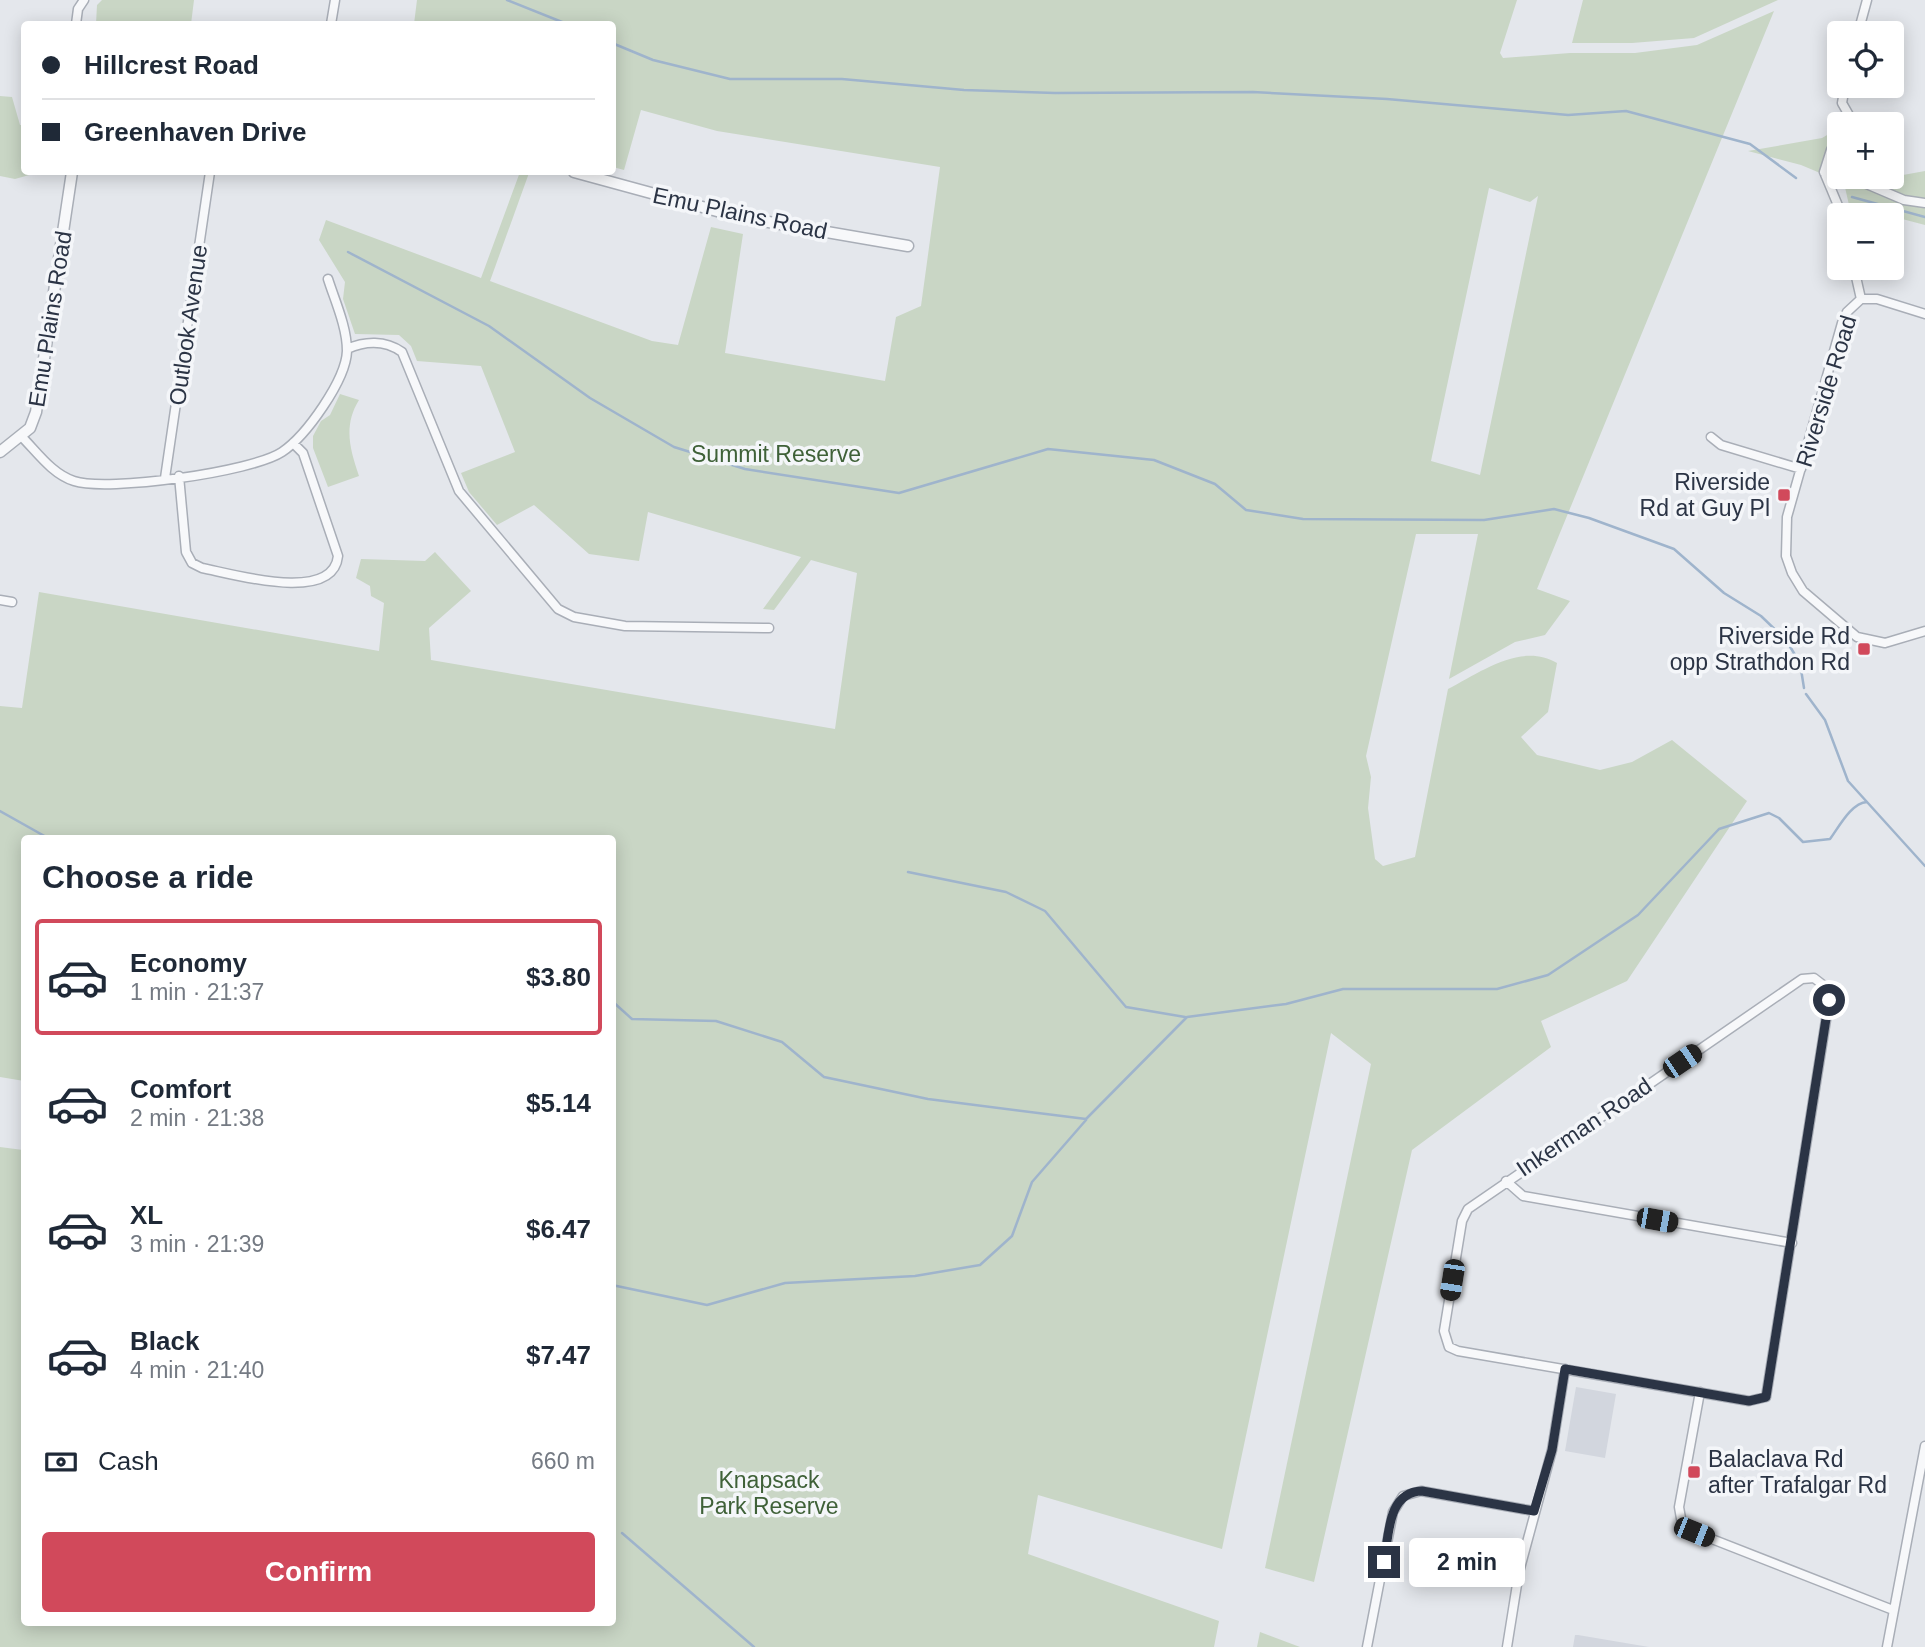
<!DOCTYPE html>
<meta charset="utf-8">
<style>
:root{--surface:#fff;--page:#f2f2f3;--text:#1f2937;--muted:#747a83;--line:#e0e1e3;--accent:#d1495b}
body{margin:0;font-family:Arial,sans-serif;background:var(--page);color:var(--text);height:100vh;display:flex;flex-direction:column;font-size:26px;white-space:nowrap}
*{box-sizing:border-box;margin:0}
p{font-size:23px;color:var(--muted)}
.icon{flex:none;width:38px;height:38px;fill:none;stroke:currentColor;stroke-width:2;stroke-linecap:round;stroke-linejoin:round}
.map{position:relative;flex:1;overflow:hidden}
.panel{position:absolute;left:21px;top:835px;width:595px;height:791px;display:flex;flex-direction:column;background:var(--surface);border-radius:7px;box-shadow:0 4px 18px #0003}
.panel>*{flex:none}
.guide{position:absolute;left:21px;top:21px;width:595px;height:154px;border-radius:7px;box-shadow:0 4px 18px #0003;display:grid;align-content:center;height:154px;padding:0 21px;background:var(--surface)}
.tools{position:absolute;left:1827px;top:21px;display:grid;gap:14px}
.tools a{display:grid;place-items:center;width:77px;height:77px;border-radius:7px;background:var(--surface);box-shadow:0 4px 18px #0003;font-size:35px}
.end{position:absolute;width:32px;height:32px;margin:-16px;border:9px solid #2b3445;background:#fff;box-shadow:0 0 0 4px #fff}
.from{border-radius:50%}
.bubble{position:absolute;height:49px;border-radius:7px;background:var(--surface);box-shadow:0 4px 18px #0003;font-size:23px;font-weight:700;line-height:49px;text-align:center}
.car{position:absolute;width:21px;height:42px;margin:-21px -10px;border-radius:9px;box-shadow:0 0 5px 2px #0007;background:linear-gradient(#222 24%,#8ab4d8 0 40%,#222 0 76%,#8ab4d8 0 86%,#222 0)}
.guide b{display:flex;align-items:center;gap:24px;height:66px;font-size:26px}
.guide b+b{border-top:2px solid var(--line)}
.guide i{width:18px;height:18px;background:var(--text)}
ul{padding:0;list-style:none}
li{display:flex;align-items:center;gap:21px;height:116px;margin:0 14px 10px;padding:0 7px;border:4px solid transparent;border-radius:7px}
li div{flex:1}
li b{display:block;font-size:26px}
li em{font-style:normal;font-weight:700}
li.current{border-color:var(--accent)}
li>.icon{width:63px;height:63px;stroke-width:1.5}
h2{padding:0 21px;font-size:32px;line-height:84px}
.pay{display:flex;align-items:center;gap:18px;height:77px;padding:0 21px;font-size:26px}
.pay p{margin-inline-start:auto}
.cta{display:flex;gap:14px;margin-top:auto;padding:14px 21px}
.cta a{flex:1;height:80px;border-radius:7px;background:var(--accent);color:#fff;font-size:28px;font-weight:700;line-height:80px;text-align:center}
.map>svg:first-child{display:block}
.built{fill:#d2d6de}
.green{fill:#c9d6c5;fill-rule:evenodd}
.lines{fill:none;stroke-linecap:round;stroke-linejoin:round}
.stream{stroke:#9fb4cc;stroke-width:2.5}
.minor-casing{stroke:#a9aeb7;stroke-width:11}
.tertiary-casing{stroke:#a9aeb7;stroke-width:13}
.minor{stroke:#f7f8fa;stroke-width:8}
.tertiary{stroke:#f7f8fa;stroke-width:10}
.route{stroke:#2b3445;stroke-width:9}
.poi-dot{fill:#d1495b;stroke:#f4f6f9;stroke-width:2.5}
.labels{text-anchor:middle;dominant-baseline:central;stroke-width:7;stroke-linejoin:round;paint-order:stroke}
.street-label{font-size:23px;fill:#2b3445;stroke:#f4f6f9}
.park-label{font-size:23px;fill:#3f6138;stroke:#f4f6f9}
.poi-label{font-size:23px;fill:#2b3445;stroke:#f4f6f9;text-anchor:end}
</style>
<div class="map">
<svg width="1925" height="1647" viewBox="0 0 1925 1647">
<rect width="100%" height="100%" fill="#e4e7ec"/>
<path class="built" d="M1576 1387 1616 1394 1605 1458 1565 1451Z
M1575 1635H1578L1649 1647H1573Z"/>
<path class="green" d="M102 0H194L191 24 132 21 96 24 97 5Z
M417 0H1517L1500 53 1503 58 1570 53H1635L1697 45 1774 11 1537 589 1570 601 1545 635 1515 642 1449 679 1478 534H1416L1366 756 1371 777 1368 808 1375 859 1383 866 1415 857 1448 689C1481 672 1521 642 1557 663L1548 712 1521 737 1537 755 1600 770 1632 762 1672 740 1747 801 1627 981 1541 1021 1551 1047 1412 1150 1314 1582 1265 1568 1371 1064 1331 1033 1222 1549 1038 1495 1028 1554 1219 1621 1214 1647H0V1147L23 1150 24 1147V1622H612V838H24V1081L0 1077V706L22 708 39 592 379 651 384 603 371 596 370 586 356 578 361 559 425 561 435 552 471 591 429 628 431 660 835 729 857 573 811 560 774 610 763 609 801 557 648 512 639 561 589 554 534 505 497 525 469 492 461 473 515 452 481 366 417 361 411 346 399 335 355 334 343 299 345 282 319 240 326 220 481 278 520 172 529 173 490 281 652 341 678 345 711 227 743 234 725 353 885 381 896 317 921 306 940 167 717 131 641 110 624 170 613 167 612 24H414ZM1489 188 1530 202 1538 196 1480 475 1431 461Z
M1583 0H1778L1694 38 1632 43H1572Z
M0 96 12 97 20 125H24V172H40L15 179 0 176Z
M1839 128V177H1892L1925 171V225L1849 205 1844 183 1801 165 1748 151 1822 138Z
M340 394 359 400C343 426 350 449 359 476L328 487 313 448V436L321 421 330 415Z
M1260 1632 1300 1647H1257Z"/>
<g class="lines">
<path class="stream" d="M507 0 567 24
M612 43 653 60 730 79H842L964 90 1055 93 1253 92 1387 99 1568 115 1626 111 1750 144 1796 178
M1852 197 1925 217
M348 252 489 326 590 398 674 447 745 469 899 493 1048 449 1154 460 1215 484 1246 510 1303 519 1484 520 1554 509 1589 518 1674 549 1724 593 1761 616 1786 640 1800 663 1804 688
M1806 694 1825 720 1848 781 1867 802
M0 811 48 838
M908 872 1006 892 1045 911 1126 1007 1185 1017
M612 1001 632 1019 716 1021 782 1042 824 1077 928 1099 1086 1119 1187 1017 1286 1004 1343 989H1497L1548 975 1638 915 1719 829 1769 813 1779 818 1803 842 1830 839C1839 827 1851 803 1867 802L1925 866
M612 1285 707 1305 785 1283 915 1276 980 1265 1012 1236 1032 1182 1086 1120
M622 1533 754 1647"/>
<defs>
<path id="minor" d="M76 24 78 9 84 0
M331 24 335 0
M1858 33 1867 0
M1845 86 1842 103 1854 124
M1824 172 1831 150 1839 143
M1839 173 1824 172 1842 215
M1850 177 1904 200 1925 203
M1854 268 1861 299
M1861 299 1847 312 1842 323 1787 517 1786 556 1792 573 1803 591 1857 637 1885 643 1925 631
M1861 299H1877L1925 314
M347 349C365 341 385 340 402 352L459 491 558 609 574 617 625 626 769 628
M21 436C37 452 52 474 74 481 107 492 252 472 282 452 306 436 346 380 347 351 347 327 335 301 328 279
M1711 437 1721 445 1801 469
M179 476 186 552 192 563 202 568C233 574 333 604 338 556L303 453 293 443
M165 478 210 172
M0 600 12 602
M1814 978 1827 988 1829 1001 1766 1397 1749 1401 1458 1351 1449 1347 1444 1331 1462 1221 1468 1209 1802 979Z
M1506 1181 1523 1196 1792 1243
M1700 1392 1679 1507 1682 1524 1694 1532 1893 1610
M1367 1647 1393 1512 1403 1496 1421 1491 1534 1511
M1507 1647 1519 1572 1552 1450 1565 1369
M1887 1647 1925 1446"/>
<path id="tertiary" d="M574 172 739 217 908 246
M0 452 30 428 36 412 72 172"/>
</defs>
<use href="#minor" class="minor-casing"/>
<use href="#tertiary" class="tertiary-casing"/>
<use href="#minor" class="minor"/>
<use href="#tertiary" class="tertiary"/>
</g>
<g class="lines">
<path class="route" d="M1384 1562C1389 1536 1387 1492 1422 1491L1534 1511 1552 1450 1565 1369 1749 1401 1766 1397 1829 1000"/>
</g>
<g class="poi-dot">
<rect x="1777" y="488" width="14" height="14" rx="3.5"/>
<rect x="1857" y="642" width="14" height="14" rx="3.5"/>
<rect x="1687" y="1465" width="14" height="14" rx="3.5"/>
</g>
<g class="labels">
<g class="street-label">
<text transform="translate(740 213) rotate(12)">Emu Plains Road</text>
<text transform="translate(50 319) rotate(-81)">Emu Plains Road</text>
<text transform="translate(188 325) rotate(-82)">Outlook Avenue</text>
<text transform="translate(1826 391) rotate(-73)">Riverside Road</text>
<text transform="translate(1584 1127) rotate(-34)">Inkerman Road</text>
</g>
<g class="park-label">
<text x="776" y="454">Summit Reserve</text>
<text x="769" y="1480">Knapsack<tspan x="769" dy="26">Park Reserve</tspan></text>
</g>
<g class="poi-label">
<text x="1770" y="482">Riverside<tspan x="1770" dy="26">Rd at Guy Pl</tspan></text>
<text x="1850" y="636">Riverside Rd<tspan x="1850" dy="26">opp Strathdon Rd</tspan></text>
<text x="1708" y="1459" text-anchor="start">Balaclava Rd<tspan x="1708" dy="26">after Trafalgar Rd</tspan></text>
</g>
</g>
</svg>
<div class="tools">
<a><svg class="icon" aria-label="locate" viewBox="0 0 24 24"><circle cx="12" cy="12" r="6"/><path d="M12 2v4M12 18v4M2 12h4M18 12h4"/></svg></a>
<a>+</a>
<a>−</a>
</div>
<i class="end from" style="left:1829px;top:1000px"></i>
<i class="end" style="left:1384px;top:1562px"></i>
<div class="bubble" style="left:1409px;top:1538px;width:116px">2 min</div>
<i class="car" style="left:1682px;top:1061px;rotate:56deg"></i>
<i class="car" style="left:1657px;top:1220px;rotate:100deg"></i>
<i class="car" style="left:1452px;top:1280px;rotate:189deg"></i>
<i class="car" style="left:1694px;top:1532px;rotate:112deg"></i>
<div class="guide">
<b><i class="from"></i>Hillcrest Road</b>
<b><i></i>Greenhaven Drive</b>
</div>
<section class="panel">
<h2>Choose a ride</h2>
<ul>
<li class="current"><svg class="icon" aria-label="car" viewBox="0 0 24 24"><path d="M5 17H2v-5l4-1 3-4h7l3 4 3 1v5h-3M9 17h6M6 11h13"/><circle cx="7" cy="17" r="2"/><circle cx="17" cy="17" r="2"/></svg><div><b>Economy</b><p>1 min · 21:37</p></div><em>$3.80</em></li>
<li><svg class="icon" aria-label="car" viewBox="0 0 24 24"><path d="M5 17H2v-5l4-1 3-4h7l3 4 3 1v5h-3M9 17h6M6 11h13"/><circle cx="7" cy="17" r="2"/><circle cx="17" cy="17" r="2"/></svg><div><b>Comfort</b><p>2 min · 21:38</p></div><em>$5.14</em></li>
<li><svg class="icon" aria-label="car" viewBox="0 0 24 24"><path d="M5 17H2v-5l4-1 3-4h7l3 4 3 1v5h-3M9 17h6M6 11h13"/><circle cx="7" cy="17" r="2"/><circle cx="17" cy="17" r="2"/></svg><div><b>XL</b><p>3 min · 21:39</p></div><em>$6.47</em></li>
<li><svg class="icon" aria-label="car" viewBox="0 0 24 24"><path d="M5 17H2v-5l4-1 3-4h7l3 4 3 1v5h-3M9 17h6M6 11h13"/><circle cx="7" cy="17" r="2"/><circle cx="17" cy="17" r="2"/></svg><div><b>Black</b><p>4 min · 21:40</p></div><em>$7.47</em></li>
</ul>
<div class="pay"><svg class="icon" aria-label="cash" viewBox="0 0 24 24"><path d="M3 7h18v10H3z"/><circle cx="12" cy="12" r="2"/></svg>Cash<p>660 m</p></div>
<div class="cta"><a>Confirm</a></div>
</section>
</div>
